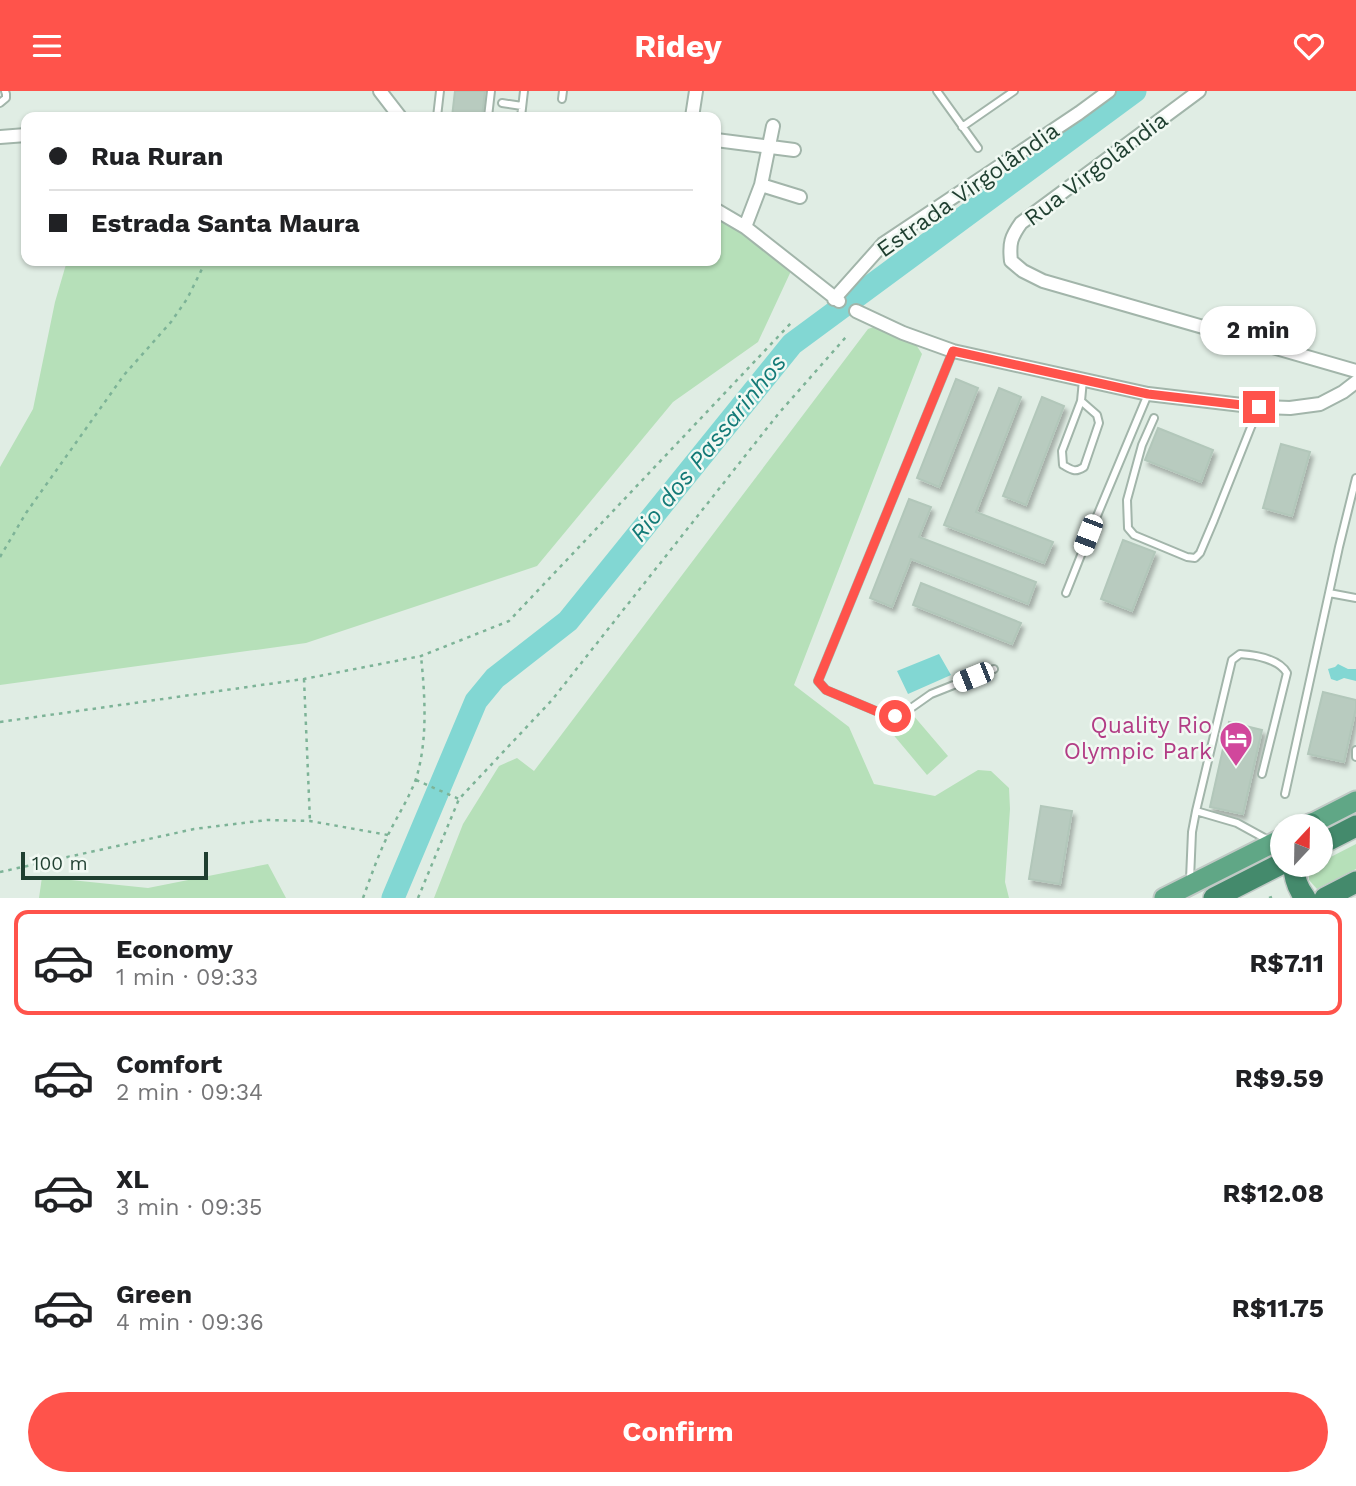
<!DOCTYPE html>
<meta charset="utf-8">
<style>
:root{--surface:#fff;--page:#f6f6f6;--text:#202124;--muted:#757577;--line:#e0e0e0;--accent:#ff534b}
body{margin:0;font-family:"Work Sans",sans-serif;background:var(--page);color:var(--text);height:100vh;display:flex;flex-direction:column;font-size:26px;white-space:nowrap}
*{box-sizing:border-box;margin:0}
p{font-size:23px;color:var(--muted)}
.icon{flex:none;width:38px;height:38px;fill:none;stroke:currentColor;stroke-width:2;stroke-linecap:round;stroke-linejoin:round}
.map{position:relative;height:807px;overflow:hidden}
.side{display:flex;flex-direction:column;background:var(--surface);flex:1}
.side>*{flex:none}
.top-card{position:absolute;left:21px;top:21px;width:700px;height:154px;border-radius:14px;box-shadow:0 2px 5px #0004;display:grid;align-content:center;height:154px;padding:0 28px;background:var(--surface)}
.needle{width:46px;rotate:22deg}
.buttons{position:absolute;left:1270px;top:723px;display:grid;gap:14px}
.buttons a{display:grid;place-items:center;width:63px;height:63px;border-radius:50%;background:var(--surface);box-shadow:0 2px 5px #0004;font-size:35px}
.scale{position:absolute;left:21px;bottom:18px;width:187px;box-sizing:border-box;padding-left:7px;border:4px solid #1f3f30;border-top:0;font-size:19px;line-height:24px;white-space:nowrap;color:#1f3f30;-webkit-text-stroke:5px #f1f9f3;paint-order:stroke}
.end{position:absolute;width:32px;height:32px;margin:-16px;border:9px solid #ff534b;background:#fff;box-shadow:0 0 0 4px #fff}
.from{border-radius:50%}
.bubble{position:absolute;height:49px;border-radius:24px;background:var(--surface);box-shadow:0 2px 5px #0004;font-size:23px;font-weight:700;line-height:49px;text-align:center}
.car{position:absolute;width:21px;height:42px;margin:-21px -10px;border-radius:9px;box-shadow:0 0 5px 2px #0007;background:linear-gradient(#fff 24%,#345 0 40%,#fff 0 76%,#345 0 86%,#fff 0)}
.top-card b{display:flex;align-items:center;gap:24px;height:66px;font-size:26px}
.top-card b+b{border-top:2px solid var(--line)}
.top-card i{width:18px;height:18px;background:var(--text)}
ul{padding:12px 0 0;list-style:none}
li{display:flex;align-items:center;gap:21px;height:105px;margin:0 14px 10px;padding:0 14px;border:4px solid transparent;border-radius:14px}
li div{flex:1}
li b{display:block;font-size:26px}
li em{font-style:normal;font-weight:700}
li.on{border-color:var(--accent)}
li>.icon{width:63px;height:63px;stroke-width:1.5}
.action{display:flex;gap:14px;margin-top:auto;padding:14px 28px}
.action a{flex:1;height:80px;border-radius:42px;background:var(--accent);color:#fff;font-size:28px;font-weight:700;line-height:80px;text-align:center}
header{display:flex;justify-content:space-between;align-items:center;height:91px;padding:0 28px;background:var(--accent);color:#fff;font-size:32px;font-weight:700}
.map>svg:first-child{display:block}
.green{fill:#b6e0b9}
.water{fill:#82d7d3}
.lines{fill:none;stroke-linecap:round;stroke-linejoin:round}
.river{stroke:#82d7d3;stroke-width:23}
.building{fill:#b8cbbf;stroke:#b2c7ba;stroke-width:2;filter:url(#shadow)}
.service-casing{stroke:#a2b5aa;stroke-width:10}
.minor-casing{stroke:#a2b5aa;stroke-width:16}
.primary-casing{stroke:#c0c9c5;stroke-width:23}
.trunk-casing{stroke:#c0c9c5;stroke-width:24}
.path{stroke:#7db397;stroke-width:2.5;stroke-dasharray:3.5 5;stroke-linecap:butt}
.service{stroke:#fff;stroke-width:6}
.minor{stroke:#fff;stroke-width:12}
.primary{stroke:#60a786;stroke-width:19}
.trunk{stroke:#448a6c;stroke-width:21}
.route{stroke:#ff534b;stroke-width:9}
.labels{text-anchor:middle;dominant-baseline:central;stroke-width:5;stroke-linejoin:round;paint-order:stroke}
.street-label{font-size:23px;fill:#1f3f30;stroke:#f1f9f3}
.hotel-label{font-size:23px;fill:#b23c85;stroke:#f1f9f3;text-anchor:end}
.water-label{font-size:24px;font-style:italic;fill:#137a77;stroke:#f1f9f3}
</style>
<header><svg class="icon" aria-label="menu" viewBox="0 0 24 24"><path d="M4 6h16M4 12h16M4 18h16"/></svg>Ridey<svg class="icon" aria-label="heart" viewBox="0 0 24 24"><path d="M12 20l-8-8c-3-5 5-10 8-4 3-6 11-1 8 4z"/></svg></header>
<div class="map">
<svg width="1356" height="807" viewBox="0 0 1356 807">
<defs>
<filter id="shadow"><feDropShadow dx="3" dy="5" stdDeviation="2" flood-color="#0004"/></filter>
</defs>
<rect width="100%" height="100%" fill="#e0ede4"/>
<path class="green" d="M716 127 741 140 791 180 758 251 673 311 537 475 306 552 0 594V376L33 318 55 211 67 170H716Z
M879 234 913 249 922 263 794 594 849 636 874 693 935 705 978 679 991 680 1009 697 1010 718 1005 791 1009 807H434L463 733 499 675 517 667 534 680 868 238Z
M913 624 948 665 927 684 891 641Z
M1356 753V778L1317 798 1309 789V777L1316 774H1321V771Z
M268 773 286 807H39L42 786 148 797Z"/>
<path class="water" d="M939 563 951 584 908 603 897 580Z
M1338 573 1348 578H1356V590L1344 587 1337 590 1331 588 1328 578 1335 576Z"/>
<g class="lines">
<path class="river" d="M393 807 476 610 495 587 568 530 792 253 1135 0"/>
</g>
<path class="building" d="M455 0H485L482 26H452Z
M956 288 978 297 939 396 917 387Z
M999 297 1021 306 976 421 1053 451 1044 472 944 434Z
M1042 306 1064 315 1026 414 1003 405Z
M1158 337 1213 359 1201 391 1145 369Z
M1281 353 1310 361 1292 425 1263 417Z
M909 408 931 416 919 446 1036 491 1028 513 911 468 892 516 870 507Z
M1123 449 1155 461 1132 520 1101 508Z
M921 492 1021 532 1012 553 913 514Z
M1323 601 1356 609V617L1344 671 1308 663Z
M1229 631 1262 639 1243 723 1210 716Z
M1041 715 1072 720 1060 793 1029 788Z"/>
<g class="lines">
<defs>
<path id="service" d="M937 0 978 57
M562 8 563 0
M0 12 6 7V3L5 0
M502 12 522 15
M437 26 440 0
M488 26 491 0
M521 26 524 0
M962 36 1014 0
M953 260 818 590 826 599 883 623 895 625 904 622 931 603 994 578
M1081 310 1097 324 1099 332 1084 376C1075 382 1072 379 1063 374L1062 360 1081 310 1083 289
M1154 327 1142 354 1127 409 1128 437 1134 444 1187 466 1195 467 1200 462 1214 429 1259 316
M1066 502 1089 444 1148 303
M1329 502 1339 456 1356 387
M1356 659V666
M1285 703 1329 502 1356 507
M1196 720 1237 732 1268 749
M1190 788 1192 741 1196 720 1232 569 1240 563C1255 564 1279 568 1287 582L1262 683"/>
<path id="minor" d="M380 0 400 26
M1199 0 1021 132C1011 146 1009 152 1011 170L1023 180 1043 190 1356 280
M692 26 696 0
M773 35 761 94 800 106
M0 46 26 44
M716 49 794 59
M716 119 745 136 839 210
M745 136 761 94
M834 208 883 153 1079 22 1109 0
M856 220 903 242 953 260 1148 303 1259 316 1290 317 1320 313 1343 301 1356 291"/>
<path id="primary" d="M1307 735 1356 710
M1164 807 1283 747"/>
<path id="trunk" d="M1310 735 1311 733
M1321 753 1356 735
M1294 774C1294 787 1297 796 1305 807
M1214 807 1283 772
M1325 807 1356 791"/>
</defs>
<use href="#service" class="service-casing"/>
<use href="#minor" class="minor-casing"/>
<use href="#primary" class="primary-casing"/>
<use href="#trunk" class="trunk-casing"/>
<path class="path" d="M0 466 26 422 124 284 171 231 187 208 206 170
M304 588 310 730
M0 631 304 588 421 565 509 530 791 232
M416 689 459 708
M0 781 194 738 267 729 310 730 388 744
M363 807C371 785 379 762 389 742 398 724 409 707 416 688 428 649 425 605 421 565
M418 807 459 708 552 609 779 322 846 246
M1269 807 1272 806"/>
<use href="#service" class="service"/>
<use href="#minor" class="minor"/>
<use href="#primary" class="primary"/>
<use href="#trunk" class="trunk"/>
</g>
<g class="lines">
<path class="route" d="M895 625 883 623 826 599 818 590 953 260 1148 303 1259 316"/>
</g>
<defs>
<symbol id="hotel-pin" viewBox="-11 -11 22 30"><path d="M0 17L-7.5 6A9.5 9.5 0 1 1 7.5 6Z" fill="#d1479c" stroke="#f1f9f3"/><path d="M-6-4.5h1.5V1H6V5H4.5V3h-9V5H-6ZM-4 0a1.8 1.8 0 1 1 3.6 0ZM.5 0V-2.5h3Q6-2.5 6 0Z" fill="#fff"/></symbol>
</defs>
<g fill-rule="evenodd">
<use href="#hotel-pin" x="1217" y="628" width="38" height="52"/>
</g>
<g class="labels">
<g class="street-label">
<text transform="translate(1096 78) rotate(-37)">Rua Virgolândia</text>
<text transform="translate(968 99) rotate(-35)">Estrada Virgolândia</text>
</g>
<g class="hotel-label">
<text x="1212" y="634">Quality Rio<tspan x="1212" dy="26">Olympic Park</tspan></text>
</g>
<g class="water-label">
<text transform="translate(708 357) rotate(-51)">Rio dos Passarinhos</text>
</g>
</g>
</svg>
<div class="buttons">
<a><svg class="needle" viewBox="-14 -14 28 28"><path d="M0-13l5 13h-10z" fill="#e53935"/><path d="M0 13l5-13h-10z" fill="#757577"/></svg></a>
</div>
<div class="scale">100 m</div>
<i class="end from" style="left:895px;top:625px"></i>
<i class="end" style="left:1259px;top:316px"></i>
<div class="bubble" style="left:1200px;top:215px;width:116px">2 min</div>
<i class="car" style="left:1088px;top:444px;rotate:201deg"></i>
<i class="car" style="left:973px;top:586px;rotate:248deg"></i>
<div class="top-card">
<b><i class="from"></i>Rua Ruran</b>
<b><i></i>Estrada Santa Maura</b>
</div>
</div>
<section class="side">
<ul>
<li class="on"><svg class="icon" aria-label="car" viewBox="0 0 24 24"><path d="M5 17H2v-5l4-1 3-4h7l3 4 3 1v5h-3M9 17h6M6 11h13"/><circle cx="7" cy="17" r="2"/><circle cx="17" cy="17" r="2"/></svg><div><b>Economy</b><p>1 min · 09:33</p></div><em>R$7.11</em></li>
<li><svg class="icon" aria-label="car" viewBox="0 0 24 24"><path d="M5 17H2v-5l4-1 3-4h7l3 4 3 1v5h-3M9 17h6M6 11h13"/><circle cx="7" cy="17" r="2"/><circle cx="17" cy="17" r="2"/></svg><div><b>Comfort</b><p>2 min · 09:34</p></div><em>R$9.59</em></li>
<li><svg class="icon" aria-label="car" viewBox="0 0 24 24"><path d="M5 17H2v-5l4-1 3-4h7l3 4 3 1v5h-3M9 17h6M6 11h13"/><circle cx="7" cy="17" r="2"/><circle cx="17" cy="17" r="2"/></svg><div><b>XL</b><p>3 min · 09:35</p></div><em>R$12.08</em></li>
<li><svg class="icon" aria-label="car" viewBox="0 0 24 24"><path d="M5 17H2v-5l4-1 3-4h7l3 4 3 1v5h-3M9 17h6M6 11h13"/><circle cx="7" cy="17" r="2"/><circle cx="17" cy="17" r="2"/></svg><div><b>Green</b><p>4 min · 09:36</p></div><em>R$11.75</em></li>
</ul>
<div class="action"><a>Confirm</a></div>
</section>
